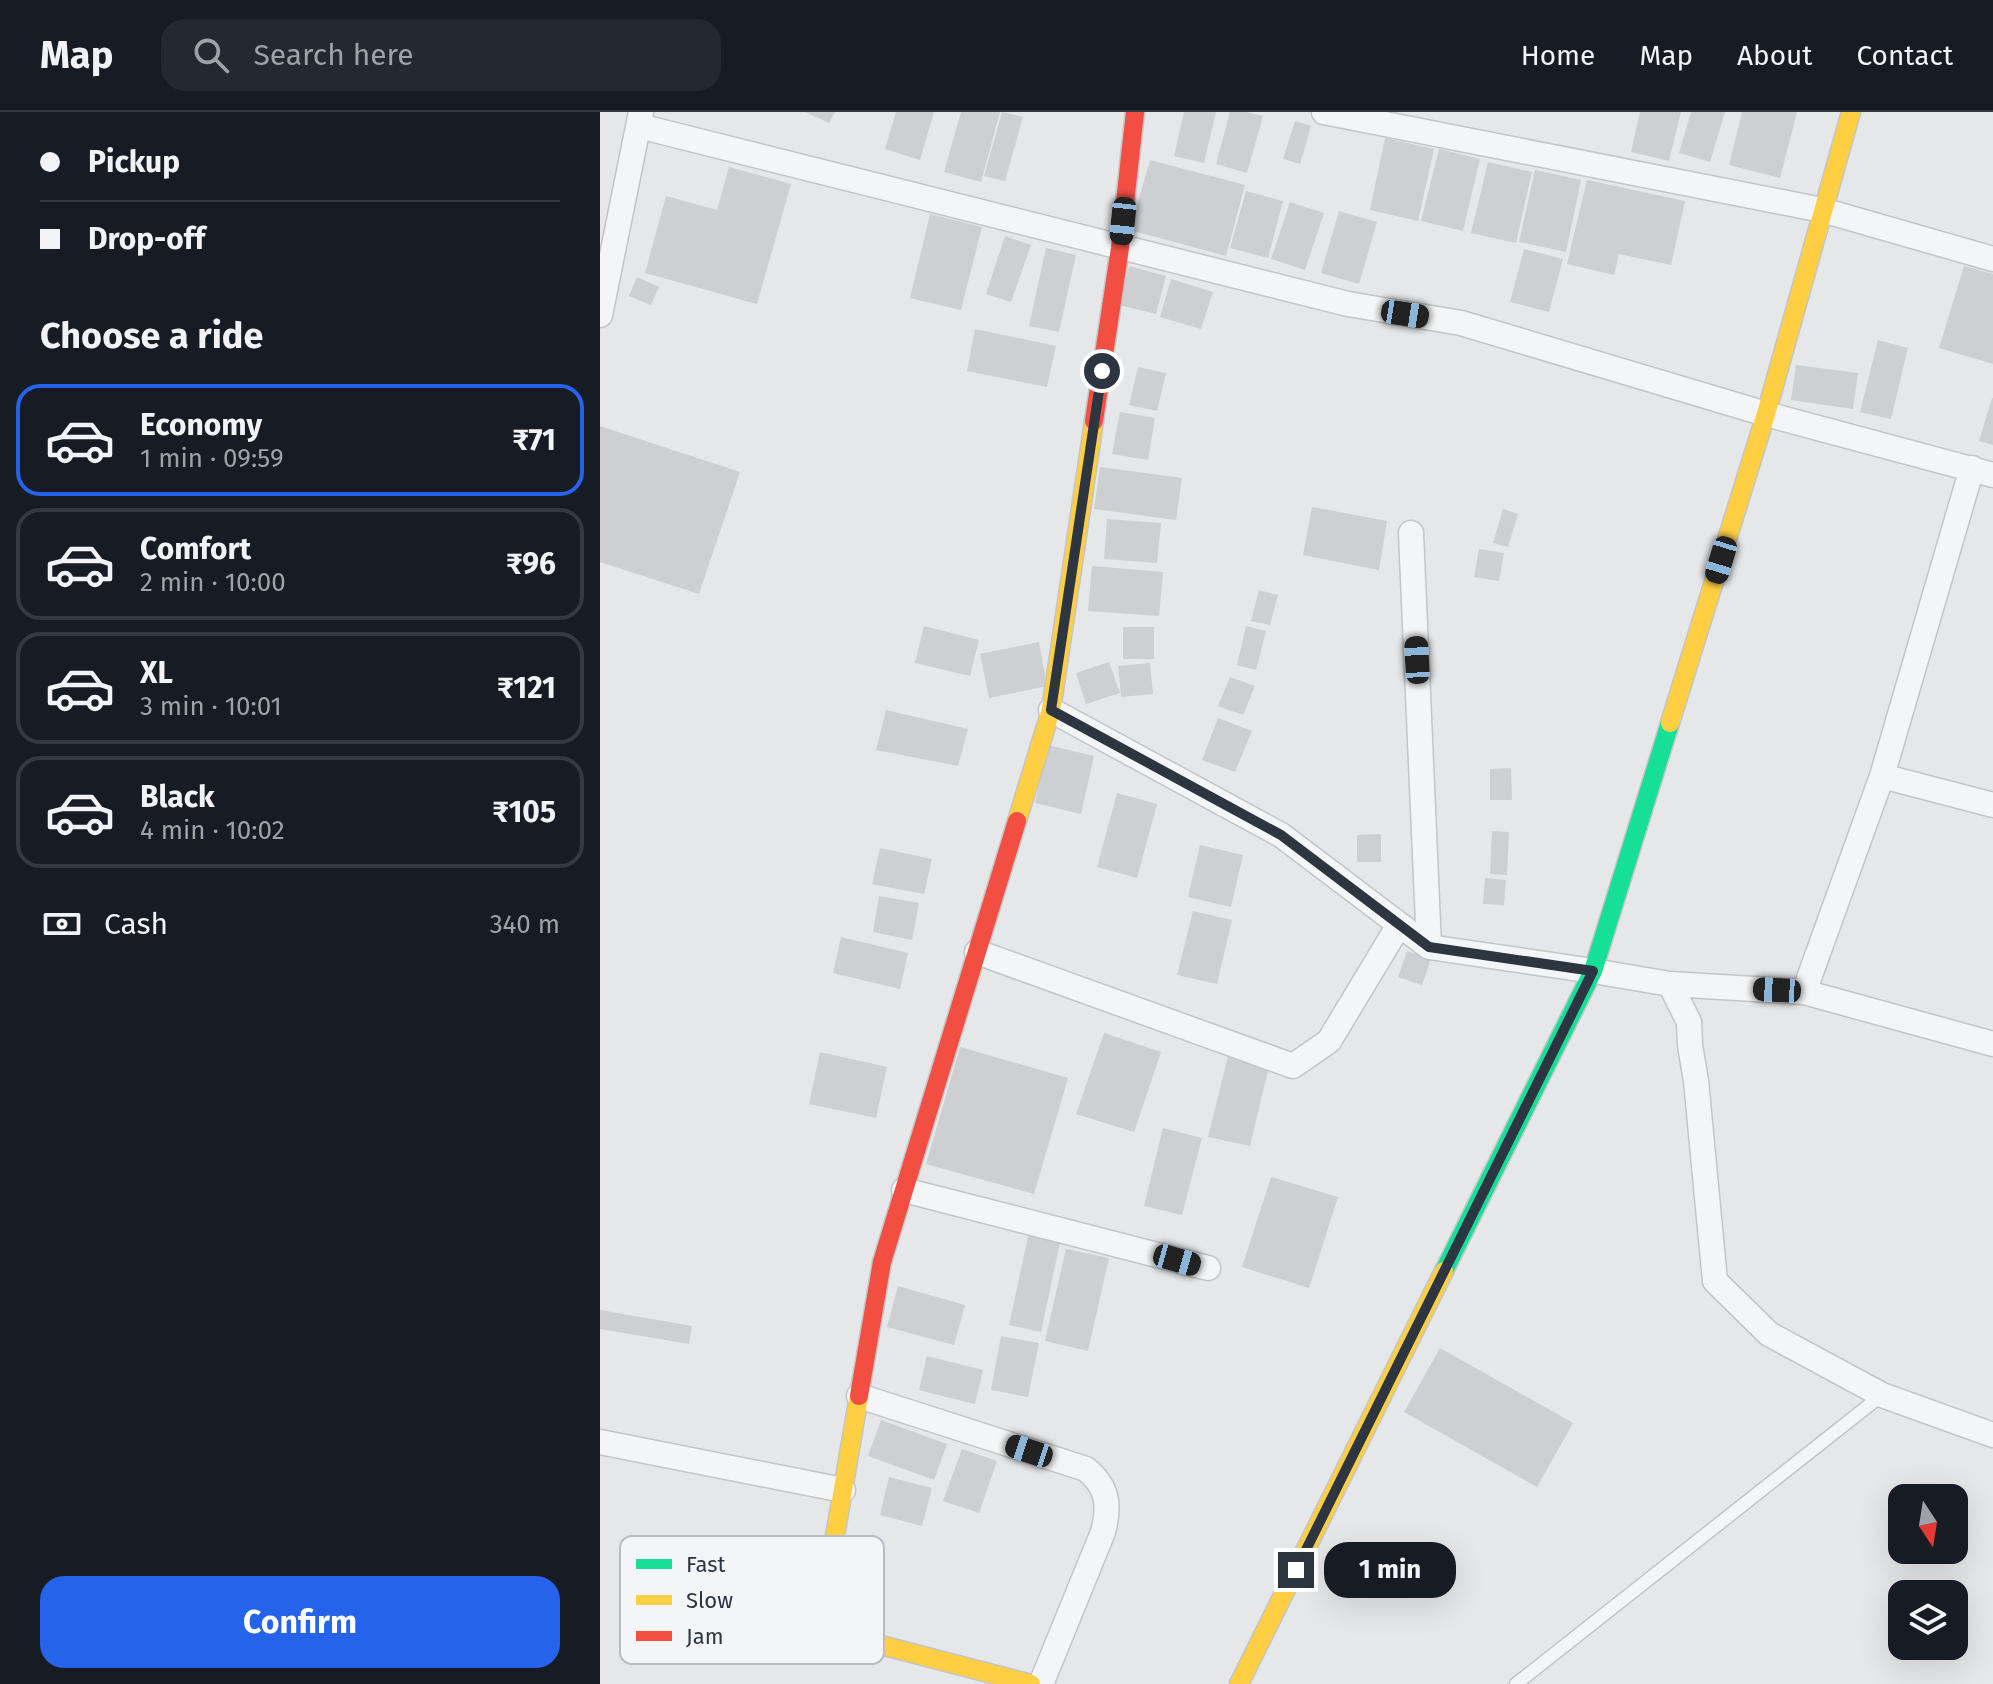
<!DOCTYPE html>
<meta charset="utf-8">
<style>
:root{--surface:#171b24;--page:#242831;--text:#f1f3f6;--muted:#9ea1a6;--line:#363941;--accent:#2563eb}
body{margin:0;font-family:"Fira Sans",sans-serif;background:var(--page);color:var(--text);height:100vh;display:flex;flex-direction:column;font-size:30px;white-space:nowrap}
*{box-sizing:border-box;margin:0}
p{font-size:26px;color:var(--muted)}
.icon{flex:none;width:44px;height:44px;fill:none;stroke:currentColor;stroke-width:2;stroke-linecap:round;stroke-linejoin:round}
.map{position:relative;flex:1;overflow:hidden}
.details{display:flex;flex-direction:column;background:var(--surface);width:600px}
.details>*{flex:none}
.top-card{display:grid;align-content:center;height:176px;padding:0 40px;background:var(--surface)}
.needle{width:52px;rotate:168deg}
.tools{position:absolute;left:1288px;top:1372px;display:grid;gap:16px}
.tools a{display:grid;place-items:center;width:80px;height:80px;border-radius:16px;background:var(--surface);box-shadow:0 8px 32px #0002;font-size:40px}
.end{position:absolute;width:36px;height:36px;margin:-18px;border:10px solid #2d3541;background:#fff;box-shadow:0 0 0 4px #fff}
.from{border-radius:50%}
.bubble{position:absolute;height:56px;border-radius:24px;background:var(--surface);box-shadow:0 8px 32px #0002;font-size:26px;font-weight:700;line-height:56px;text-align:center}
.car{position:absolute;width:24px;height:48px;margin:-24px -12px;border-radius:10px;box-shadow:0 0 6px 2px #0007;background:linear-gradient(#222 24%,#8ab4d8 0 40%,#222 0 76%,#8ab4d8 0 86%,#222 0)}
.top-card b{display:flex;align-items:center;gap:28px;height:76px;font-size:30px}
.top-card b+b{border-top:2px solid var(--line)}
.top-card i{width:20px;height:20px;background:var(--text)}
ul{padding:0;list-style:none}
li{display:flex;align-items:center;gap:24px;height:112px;margin:0 16px 12px;padding:0 24px;border:4px solid var(--line);border-radius:24px}
li div{flex:1}
li b{display:block;font-size:30px}
li em{font-style:normal;font-weight:700}
li.on{border-color:var(--accent)}
li>.icon{width:72px;height:72px;stroke-width:1.5}
h2{padding:0 40px;font-size:36px;line-height:96px}
.pay{display:flex;align-items:center;gap:20px;height:88px;padding:0 40px;font-size:30px}
.pay p{margin-inline-start:auto}
.button{display:flex;gap:16px;margin-top:auto;padding:16px 40px}
.button a{flex:1;height:92px;border-radius:24px;background:var(--accent);color:#fff;font-size:32px;font-weight:700;line-height:92px;text-align:center}
header{display:flex;align-items:center;gap:48px;box-sizing:border-box;height:112px;padding:0 40px;background:var(--surface);border-bottom:2px solid var(--line)}
header strong{font-size:38px}
nav{display:flex;gap:44px;margin-inline-start:auto;font-size:28px}
.search{width:560px;height:72px;background:var(--page);display:flex;align-items:center;gap:20px;box-sizing:border-box;padding:0 28px;border-radius:24px;color:var(--muted);font-size:30px}
main{display:flex;flex:1;min-height:0}
.map>svg:first-child{display:block}
.building{fill:#cdcfd1}
.lines{fill:none;stroke-linecap:round;stroke-linejoin:round}
.lane-casing{stroke:#c3c5c7;stroke-width:15}
.street-casing{stroke:#c3c5c7;stroke-width:27}
.fast-casing{stroke:#c3c5c7;stroke-width:21}
.slow-casing{stroke:#c3c5c7;stroke-width:21}
.jam-casing{stroke:#c3c5c7;stroke-width:21}
.lane{stroke:#f4f5f6;stroke-width:12}
.street{stroke:#f4f5f6;stroke-width:24}
.fast{stroke:#16e098;stroke-width:18}
.slow{stroke:#ffcf43;stroke-width:18}
.jam{stroke:#f24e42;stroke-width:18}
.route{stroke:#2d3541;stroke-width:10}
.key{fill:#f3f5f8;stroke:#b8bbc1;stroke-width:2}
.key-label{font-size:22px;fill:#2d3541}
</style>
<header>
<strong>Map</strong>
<div class="search"><svg class="icon" aria-label="search" viewBox="0 0 24 24"><circle cx="10" cy="10" r="6"/><path d="M15 15l6 6"/></svg>Search here</div>
<nav><a>Home</a><a>Map</a><a>About</a><a>Contact</a></nav>
</header>
<main>
<section class="details">
<div class="top-card">
<b><i class="from"></i>Pickup</b>
<b><i></i>Drop-off</b>
</div>
<h2>Choose a ride</h2>
<ul>
<li class="on"><svg class="icon" aria-label="car" viewBox="0 0 24 24"><path d="M5 17H2v-5l4-1 3-4h7l3 4 3 1v5h-3M9 17h6M6 11h13"/><circle cx="7" cy="17" r="2"/><circle cx="17" cy="17" r="2"/></svg><div><b>Economy</b><p>1 min · 09:59</p></div><em>₹71</em></li>
<li><svg class="icon" aria-label="car" viewBox="0 0 24 24"><path d="M5 17H2v-5l4-1 3-4h7l3 4 3 1v5h-3M9 17h6M6 11h13"/><circle cx="7" cy="17" r="2"/><circle cx="17" cy="17" r="2"/></svg><div><b>Comfort</b><p>2 min · 10:00</p></div><em>₹96</em></li>
<li><svg class="icon" aria-label="car" viewBox="0 0 24 24"><path d="M5 17H2v-5l4-1 3-4h7l3 4 3 1v5h-3M9 17h6M6 11h13"/><circle cx="7" cy="17" r="2"/><circle cx="17" cy="17" r="2"/></svg><div><b>XL</b><p>3 min · 10:01</p></div><em>₹121</em></li>
<li><svg class="icon" aria-label="car" viewBox="0 0 24 24"><path d="M5 17H2v-5l4-1 3-4h7l3 4 3 1v5h-3M9 17h6M6 11h13"/><circle cx="7" cy="17" r="2"/><circle cx="17" cy="17" r="2"/></svg><div><b>Black</b><p>4 min · 10:02</p></div><em>₹105</em></li>
</ul>
<div class="pay"><svg class="icon" aria-label="cash" viewBox="0 0 24 24"><path d="M3 7h18v10H3z"/><circle cx="12" cy="12" r="2"/></svg>Cash<p>340 m</p></div>
<div class="button"><a>Confirm</a></div>
</section>
<div class="map">
<svg width="1393" height="1572" viewBox="0 0 1393 1572">
<rect width="100%" height="100%" fill="#e5e7e9"/>
<path class="building" d="M205 0H235L229 11Z
M296 0H334L320 48 285 37Z
M361 0H400L381 70 344 60Z
M402 0 423 5 405 69 384 64Z
M584 0H616L604 51 574 44Z
M630 0H647L663 4 647 61 616 52Z
M1040 0H1081L1069 49 1031 40Z
M1091 0H1125L1110 50 1079 41Z
M1142 0H1197L1180 66 1129 53Z
M695 9 711 14 700 52 683 47Z
M785 26 834 37 818 109 770 98Z
M839 37 880 47 863 119 821 109Z
M550 48 645 73 626 144 530 118Z
M888 50 932 60 916 131 871 121Z
M129 55 191 72 157 192 45 161 66 84 117 98Z
M935 58 981 68 966 140 919 130Z
M987 68 1085 89 1071 153 1019 142 1014 163 967 152Z
M646 79 683 89 668 146 630 136Z
M690 90 724 101 705 158 671 147Z
M739 99 777 110 759 172 721 161Z
M330 102 382 115 361 198 310 186Z
M405 124 431 133 411 190 386 182Z
M446 136 476 143 459 220 429 214Z
M924 137 963 147 949 200 910 190Z
M529 154 566 164 556 202 519 193Z
M1364 154 1393 162V252L1339 236Z
M37 165 59 175 51 193 29 184Z
M571 167 613 180 601 217 560 205Z
M375 217 456 234 447 275 367 259Z
M1278 228 1308 236 1291 307 1260 300Z
M1196 253 1258 261 1253 297 1191 288Z
M538 255 566 261 557 299 529 293Z
M1392 286H1393V333L1379 329Z
M520 300 555 306 548 348 512 342Z
M0 314 140 360 99 482 0 450Z
M500 355 582 366 576 408 494 397Z
M712 395 787 409 779 458 703 443Z
M903 397 918 402 908 435 893 431Z
M507 407 561 411 557 451 504 447Z
M879 437 904 441 899 469 874 465Z
M492 454 563 460 559 504 488 499Z
M659 478 678 483 670 513 651 509Z
M324 514 379 528 370 564 315 551Z
M646 514 666 519 656 558 637 553Z
M523 515H554V547H523Z
M439 530 447 574 389 586 380 542Z
M509 550 520 581 486 592 476 561Z
M550 551 553 582 521 585 518 554Z
M630 565 655 574 643 603 618 594Z
M286 598 368 617 358 654 276 638Z
M618 606 652 619 635 660 602 648Z
M448 633 494 644 481 702 435 691Z
M911 656 912 688H890V657Z
M517 681 557 692 537 766 497 755Z
M892 719 909 720 907 763 890 762Z
M781 722V750H757V723Z
M600 733 643 743 631 795 588 785Z
M280 736 332 747 324 782 272 772Z
M885 766 906 768 904 793 883 792Z
M279 784 319 791 312 828 273 820Z
M593 799 632 808 617 872 577 863Z
M241 825 308 841 300 877 233 861Z
M807 839 831 847 822 873 798 865Z
M504 921 561 940 534 1020 476 1002Z
M360 935 468 966 434 1082 326 1052Z
M220 940 287 955 276 1006 209 992Z
M629 940 670 950 650 1034 608 1025Z
M563 1016 602 1026 582 1103 544 1094Z
M671 1065 738 1085 709 1176 642 1155Z
M429 1120 461 1126 441 1220 409 1213Z
M466 1137 509 1146 488 1239 445 1229Z
M298 1174 365 1193 354 1233 287 1215Z
M0 1198 92 1214 89 1232 0 1217Z
M401 1224 439 1231 428 1285 391 1278Z
M840 1236 973 1311 937 1375 804 1300Z
M327 1244 383 1258 375 1292 319 1278Z
M281 1308 347 1332 334 1368 268 1344Z
M362 1337 397 1349 379 1401 343 1389Z
M289 1365 332 1376 322 1414 280 1403Z"/>
<g class="lines">
<defs>
<path id="lane" d="M916 1572 1282 1283"/>
<path id="street" d="M724 0 1222 98 1393 147
M39 14 748 192 861 211 1166 302 1393 363
M0 203 41 0
M811 421 829 835
M451 598 681 723 829 835 993 859 1070 872 1089 910 1090 933 1096 969 1115 1169 1169 1222 1282 1283 1393 1323
M1282 664 1393 693
M377 840 693 954 729 929 799 813
M1070 872 1204 880 1393 932
M1204 880 1282 664 1372 356
M304 1078 608 1156
M259 1284 486 1357C508 1375 510 1393 503 1420L441 1572
M0 1330 243 1378"/>
<path id="fast" d="M844 1159 993 859 1070 611"/>
<path id="slow" d="M1070 611 1166 302 1251 0
M417 709 451 598 494 309
M259 1284 219 1517 431 1572
M639 1572 844 1159"/>
<path id="jam" d="M494 309 520 136 535 0
M259 1284 282 1150 417 709"/>
</defs>
<use href="#lane" class="lane-casing"/>
<use href="#street" class="street-casing"/>
<use href="#fast" class="fast-casing"/>
<use href="#slow" class="slow-casing"/>
<use href="#jam" class="jam-casing"/>
<use href="#lane" class="lane"/>
<use href="#street" class="street"/>
<use href="#fast" class="fast"/>
<use href="#slow" class="slow"/>
<use href="#jam" class="jam"/>
</g>
<g class="lines">
<path class="route" d="M502 259 451 598 681 723 829 835 993 859 696 1458"/>
</g>
<rect x="20" y="1424" width="264" height="128" rx="12" class="key"/>
<rect x="36" y="1447" width="36" height="10" fill="#16e098"/>
<rect x="36" y="1483" width="36" height="10" fill="#ffcf43"/>
<rect x="36" y="1519" width="36" height="10" fill="#f24e42"/>
<g class="key-label">
<text x="86" y="1460">Fast</text>
<text x="86" y="1496">Slow</text>
<text x="86" y="1532">Jam</text>
</g>
</svg>
<div class="tools">
<a><svg class="needle" viewBox="-14 -14 28 28"><path d="M0-13l5 13h-10z" fill="#e53935"/><path d="M0 13l5-13h-10z" fill="#9ea1a6"/></svg></a>
<a><svg class="icon" aria-label="layers" viewBox="0 0 24 24"><path d="M12 4l9 5-9 5-9-5zM3 14l9 5 9-5"/></svg></a>
</div>
<i class="end from" style="left:502px;top:259px"></i>
<i class="end" style="left:696px;top:1458px"></i>
<div class="bubble" style="left:724px;top:1430px;width:132px">1 min</div>
<i class="car" style="left:523px;top:109px;rotate:186deg"></i>
<i class="car" style="left:805px;top:202px;rotate:99deg"></i>
<i class="car" style="left:1121px;top:448px;rotate:197deg"></i>
<i class="car" style="left:817px;top:548px;rotate:357deg"></i>
<i class="car" style="left:1177px;top:878px;rotate:273deg"></i>
<i class="car" style="left:577px;top:1148px;rotate:106deg"></i>
<i class="car" style="left:429px;top:1339px;rotate:288deg"></i>
</div>
</main>
